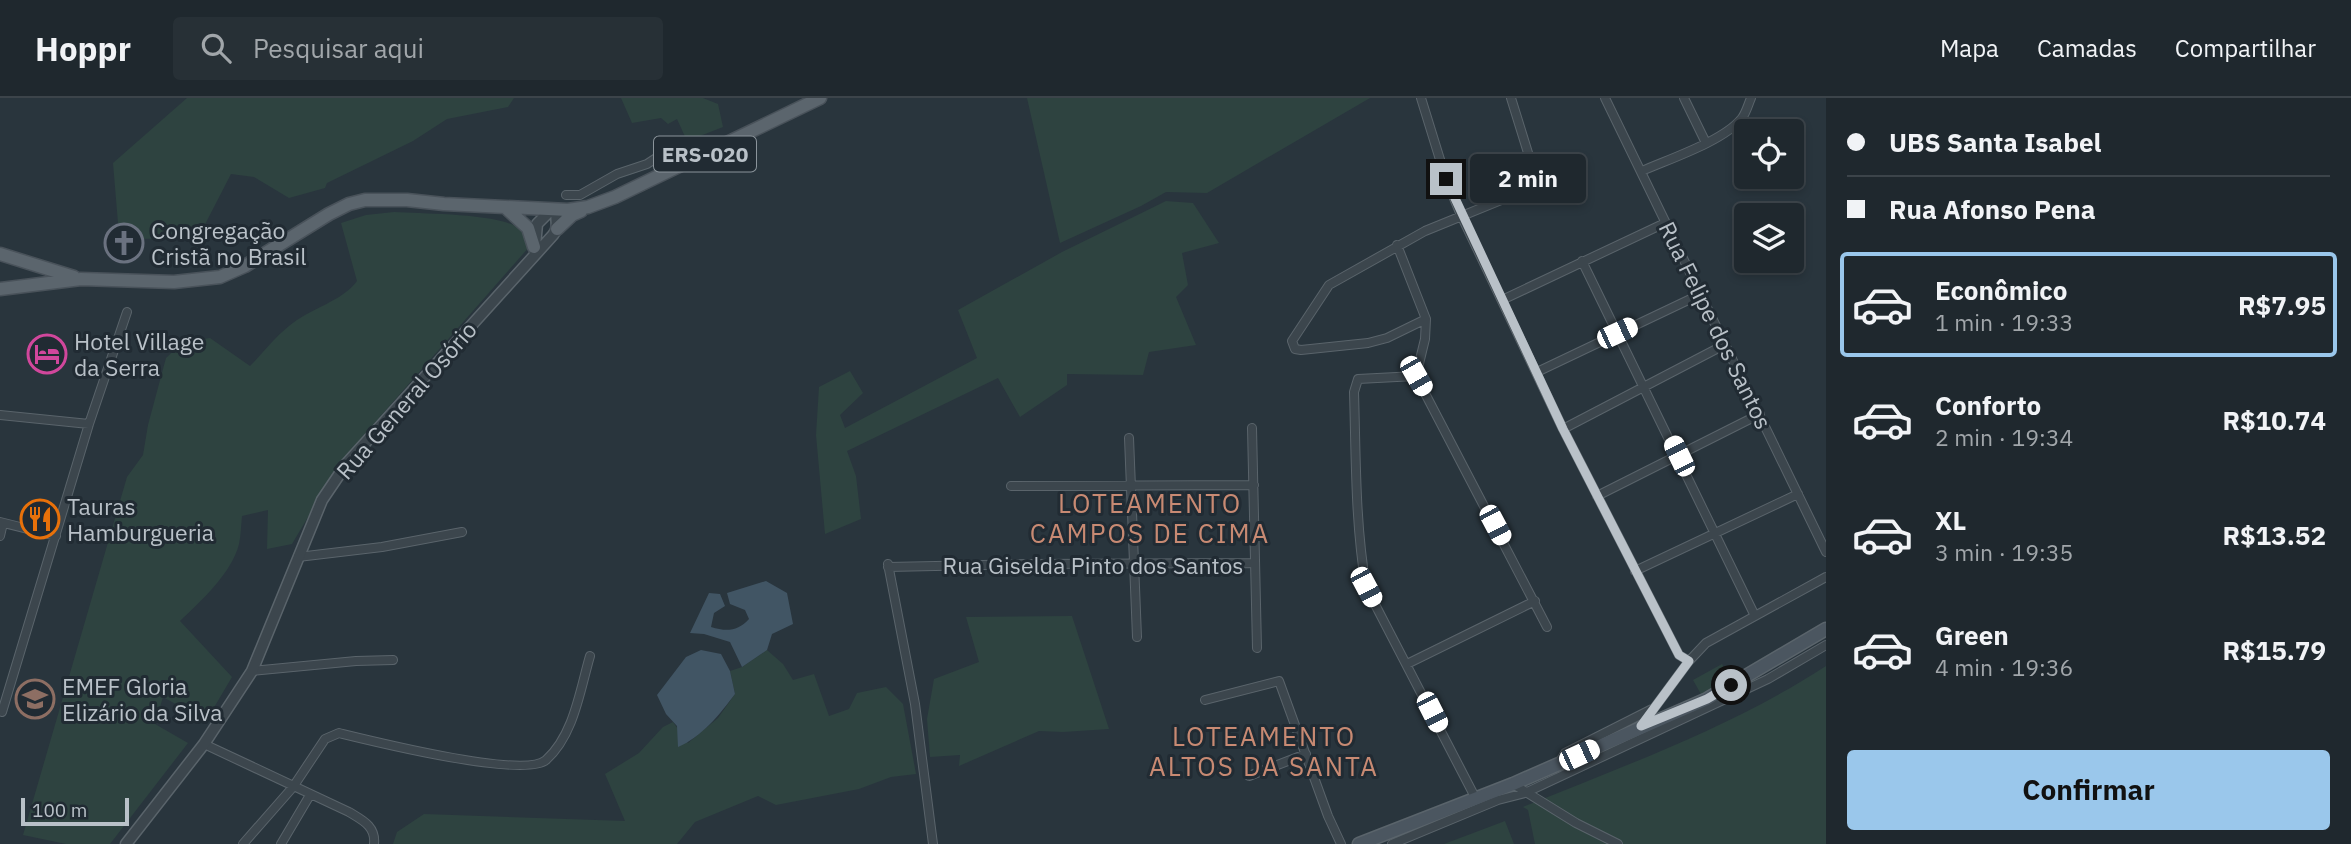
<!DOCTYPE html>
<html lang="pt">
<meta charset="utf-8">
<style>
:root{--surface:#1f282e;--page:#273036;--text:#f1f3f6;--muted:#a1a6aa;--line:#3c444a;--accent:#9ac7eb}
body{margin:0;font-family:"IBM Plex Sans",sans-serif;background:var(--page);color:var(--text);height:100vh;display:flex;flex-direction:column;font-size:26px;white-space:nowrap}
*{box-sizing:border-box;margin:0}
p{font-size:23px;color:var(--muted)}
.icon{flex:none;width:38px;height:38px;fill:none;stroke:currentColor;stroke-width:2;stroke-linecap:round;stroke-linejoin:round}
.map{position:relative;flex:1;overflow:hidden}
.details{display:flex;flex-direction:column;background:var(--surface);width:525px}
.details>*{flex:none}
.guide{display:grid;align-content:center;height:154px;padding:0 21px;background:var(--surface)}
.fabs{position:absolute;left:1734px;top:21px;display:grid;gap:14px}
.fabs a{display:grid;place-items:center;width:70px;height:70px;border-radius:7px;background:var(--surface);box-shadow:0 4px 10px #0003,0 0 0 2px var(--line);font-size:35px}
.scale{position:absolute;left:21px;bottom:18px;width:108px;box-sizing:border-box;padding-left:7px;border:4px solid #b9c1c8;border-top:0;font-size:19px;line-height:24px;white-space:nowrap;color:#b9c1c8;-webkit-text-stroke:5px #212b33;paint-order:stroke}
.end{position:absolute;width:32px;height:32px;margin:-16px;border:9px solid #b9c1c8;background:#111;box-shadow:0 0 0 4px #111}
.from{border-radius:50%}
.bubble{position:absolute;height:49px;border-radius:7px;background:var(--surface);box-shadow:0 4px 10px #0003,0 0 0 2px var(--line);font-size:23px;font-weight:800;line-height:49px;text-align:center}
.car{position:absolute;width:21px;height:42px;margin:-21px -10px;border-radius:9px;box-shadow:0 0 5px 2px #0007;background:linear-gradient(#fff 24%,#345 0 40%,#fff 0 76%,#345 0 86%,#fff 0)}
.guide b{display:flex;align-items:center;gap:24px;height:66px;font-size:26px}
.guide b+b{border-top:2px solid var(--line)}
.guide i{width:18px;height:18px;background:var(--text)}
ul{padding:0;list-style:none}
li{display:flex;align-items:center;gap:21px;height:105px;margin:0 14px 10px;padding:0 7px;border:4px solid transparent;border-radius:7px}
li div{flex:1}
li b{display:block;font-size:26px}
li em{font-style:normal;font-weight:800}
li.selected{border-color:var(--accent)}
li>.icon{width:63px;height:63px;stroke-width:1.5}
.button{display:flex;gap:14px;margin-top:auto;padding:14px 21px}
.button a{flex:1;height:80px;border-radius:7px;background:var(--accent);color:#111;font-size:28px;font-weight:800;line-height:80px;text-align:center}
header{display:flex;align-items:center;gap:42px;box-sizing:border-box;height:98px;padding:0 35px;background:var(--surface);border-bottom:2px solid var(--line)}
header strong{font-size:33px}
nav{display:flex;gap:38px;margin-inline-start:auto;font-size:24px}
.search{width:490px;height:63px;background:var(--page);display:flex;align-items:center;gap:18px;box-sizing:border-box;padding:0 24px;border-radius:7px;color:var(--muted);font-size:26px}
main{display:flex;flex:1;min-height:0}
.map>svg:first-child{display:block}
.green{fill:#2e4340}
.water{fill:#415564}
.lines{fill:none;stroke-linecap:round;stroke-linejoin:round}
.minor-casing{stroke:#5a646b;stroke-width:10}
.tertiary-casing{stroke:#5a646b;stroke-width:13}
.secondary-casing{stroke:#5a646b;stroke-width:15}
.primary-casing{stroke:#49525a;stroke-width:15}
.minor{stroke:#3c464d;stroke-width:8}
.tertiary{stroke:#3c464d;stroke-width:10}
.secondary{stroke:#4b5660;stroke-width:12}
.primary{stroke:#5b656d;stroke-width:12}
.route{stroke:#b9c1c8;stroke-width:9}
.labels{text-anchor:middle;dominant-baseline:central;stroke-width:6;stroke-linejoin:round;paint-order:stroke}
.shield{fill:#212b33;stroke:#8b949b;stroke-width:2}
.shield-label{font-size:21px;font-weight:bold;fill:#b9c1c8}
.poi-label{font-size:23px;fill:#b9c1c8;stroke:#212b33;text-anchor:start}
.street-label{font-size:23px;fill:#b9c1c8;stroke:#212b33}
.quarter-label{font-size:26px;letter-spacing:2px;fill:#c88a73;stroke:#212b33}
</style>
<header>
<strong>Hoppr</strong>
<div class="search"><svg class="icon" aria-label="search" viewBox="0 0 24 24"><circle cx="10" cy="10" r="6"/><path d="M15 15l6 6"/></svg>Pesquisar aqui</div>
<nav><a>Mapa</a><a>Camadas</a><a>Compartilhar</a></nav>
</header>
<main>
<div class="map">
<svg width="1826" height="746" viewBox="0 0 1826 746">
<rect width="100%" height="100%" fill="#29353d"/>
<path class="green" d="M187 0H514L508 9 447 21 413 43 327 85 325 90 289 100 254 79 231 76 198 140 135 141 118 125 113 65Z
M621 0H703L718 6 723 29 687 43 677 21 668 26 661 20 632 25Z
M1027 0H1370L1207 95 1166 94 1141 108 1060 145Z
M1166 103 1193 105 1219 145 1182 155 1188 187 1176 199 1196 247 1149 254 1143 277 1067 276V287L1020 319 998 280 847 353 856 378 861 421 825 436 816 337 819 289 850 273 863 295 840 317 845 330 977 260 958 212 1062 154Z
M394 114C424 116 496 115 519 130 525 135 527 141 530 148L342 362 292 446 267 451 268 412 242 418C241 427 241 437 239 446 232 475 200 504 180 523L232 579 206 623 163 599 155 626 188 645 110 746H66L23 737 127 379 143 357 148 327 166 260 182 245 210 240 250 268C263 255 275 239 289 228 309 211 343 203 357 183L341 125 366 117Z
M1072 518 1109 631 1063 634 1039 633 959 668 960 657 930 659 927 621 934 581 979 564 966 519Z
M767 552 783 566 793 582 814 576 829 618 849 611 857 595 886 589 903 606 916 676 891 679 859 691 776 707 758 698 695 724 677 746H393L397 734 424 716 625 723 605 676 639 655 663 629 673 624 688 645 718 620 735 596 730 573 742 569Z
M1722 566 1731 582 1702 598 1693 582Z
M1826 568V746H1535L1528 712 1523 709C1626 667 1732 629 1826 568Z
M1505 723 1514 746H1444Z"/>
<path class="water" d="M766 483 787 495 793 526 772 536 767 552 742 569 730 544 704 536 690 535 709 495 720 496 725 508 714 515 711 529C727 534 738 533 749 521L745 512 730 506 727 495Z
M701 552 721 556 730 573 735 596C720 616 702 639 678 649L677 628 666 616 657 597 686 559Z"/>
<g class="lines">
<defs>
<path id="minor" d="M1421 0 1446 81 1461 117 1563 331 1679 557 1689 563
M1605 0 1826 454
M1684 0 1706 45
M1642 73C1669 61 1724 43 1742 20 1746 15 1748 7 1751 0
M566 97H580L617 76 647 66 673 49 679 51 687 64
M1397 147 1426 221 1425 241 1416 278
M1582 163 1755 518
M1502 202 1665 125
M1426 221 1387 240 1368 245 1301 252 1295 251 1292 243 1329 187 1425 133 1538 87 1511 0
M1537 274 1701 196
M1416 278 1358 281 1354 294C1356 359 1355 424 1366 489L1476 701
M1416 278 1547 529
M0 317 89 326
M1252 330 1257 550
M1563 331 1726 246
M1129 340 1137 539
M1011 388 1254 387
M1597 398 1760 316
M0 424 56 438
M0 438 3 425
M298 459 382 449 462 434
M888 466 915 606 933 746
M888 469 1030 466 1255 465
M1635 473 1798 396
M1407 566 1535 503
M252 573 356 563 393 562
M1205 602 1279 583 1328 718 1341 746
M2 614 89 326 127 214
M1641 628 1689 563 1706 545 1826 479
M204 646 349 714C362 722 376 728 374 746
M1559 665 1565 655 1652 611
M1249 678 1306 656
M1513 686 1576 725 1618 746
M243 746 293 689 325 641 339 635C372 643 524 681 546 662 574 637 580 592 590 558
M281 746 310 697
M1392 746 1498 702 1525 695 1768 581 1826 547"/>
<path id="tertiary" d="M535 148 537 126 551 112
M126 746 204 646 252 573 322 402 347 365 553 137 557 131 556 112"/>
<path id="secondary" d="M1359 746 1513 686 1707 601 1826 531"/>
<path id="primary" d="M506 110 528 130 534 149
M557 131 572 117 581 113
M0 156 74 179
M0 191 81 181 174 184 220 179 245 168 329 116 349 106 365 102H407L444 106 568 112 588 109 615 99 820 0"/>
</defs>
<use href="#minor" class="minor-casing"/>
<use href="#tertiary" class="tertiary-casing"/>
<use href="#secondary" class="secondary-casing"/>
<use href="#primary" class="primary-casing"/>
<use href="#minor" class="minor"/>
<use href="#tertiary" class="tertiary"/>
<use href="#secondary" class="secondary"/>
<use href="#primary" class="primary"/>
</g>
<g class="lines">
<path class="route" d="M1446 81 1563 331 1679 557 1689 563 1641 628 1707 601 1731 587"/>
</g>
<defs>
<symbol id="church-ring" viewBox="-11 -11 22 22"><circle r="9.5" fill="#212b33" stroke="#6b7280" stroke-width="1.5"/><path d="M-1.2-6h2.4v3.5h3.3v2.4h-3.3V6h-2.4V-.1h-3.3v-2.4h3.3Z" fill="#6b7280"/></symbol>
<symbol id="hotel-ring" viewBox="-11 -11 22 22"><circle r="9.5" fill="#212b33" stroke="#d1479c" stroke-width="1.5"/><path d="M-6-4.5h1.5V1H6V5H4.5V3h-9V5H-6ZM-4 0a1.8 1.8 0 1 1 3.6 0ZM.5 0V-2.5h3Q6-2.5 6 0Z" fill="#d1479c"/></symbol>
<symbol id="restaurant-ring" viewBox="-11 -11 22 22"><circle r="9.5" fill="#212b33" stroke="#e8710a" stroke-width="1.5"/><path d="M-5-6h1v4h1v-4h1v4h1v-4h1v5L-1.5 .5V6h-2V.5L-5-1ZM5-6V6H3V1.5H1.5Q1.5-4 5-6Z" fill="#e8710a"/></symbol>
<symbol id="school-ring" viewBox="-11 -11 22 22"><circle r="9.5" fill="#212b33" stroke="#8d6e63" stroke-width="1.5"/><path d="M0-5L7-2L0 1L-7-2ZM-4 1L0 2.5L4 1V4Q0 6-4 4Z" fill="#8d6e63"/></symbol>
</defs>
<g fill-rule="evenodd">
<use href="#church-ring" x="102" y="123" width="44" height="44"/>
<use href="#hotel-ring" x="25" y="234" width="44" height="44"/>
<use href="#restaurant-ring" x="18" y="399" width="44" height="44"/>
<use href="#school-ring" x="13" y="579" width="44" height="44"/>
</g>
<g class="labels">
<rect class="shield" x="654" y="38.5" width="102" height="35" rx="5"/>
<g class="shield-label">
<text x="705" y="56">ERS-020</text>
</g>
<g class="poi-label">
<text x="151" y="132">Congregação<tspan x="151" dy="26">Cristã no Brasil</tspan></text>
<text x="74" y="243">Hotel Village<tspan x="74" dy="26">da Serra</tspan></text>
<text x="67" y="408">Tauras<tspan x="67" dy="26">Hamburgueria</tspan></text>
<text x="62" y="588">EMEF Gloria<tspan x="62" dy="26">Elizário da Silva</tspan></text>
</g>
<g class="street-label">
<text transform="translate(1716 227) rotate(64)">Rua Felipe dos Santos</text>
<text transform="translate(406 302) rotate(-49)">Rua General Osório</text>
<text x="1093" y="467">Rua Giselda Pinto dos Santos</text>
</g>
<g class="quarter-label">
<text x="1150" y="405">LOTEAMENTO<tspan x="1150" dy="30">CAMPOS DE CIMA</tspan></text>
<text x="1264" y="638">LOTEAMENTO<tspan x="1264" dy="30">ALTOS DA SANTA</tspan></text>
</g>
</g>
</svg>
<div class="fabs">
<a><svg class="icon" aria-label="locate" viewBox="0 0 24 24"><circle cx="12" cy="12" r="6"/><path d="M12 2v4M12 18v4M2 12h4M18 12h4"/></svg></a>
<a><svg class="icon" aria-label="layers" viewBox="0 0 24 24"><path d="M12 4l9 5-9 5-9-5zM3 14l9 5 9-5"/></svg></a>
</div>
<div class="scale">100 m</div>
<i class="end from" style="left:1731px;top:587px"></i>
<i class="end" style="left:1446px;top:81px"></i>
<div class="bubble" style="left:1470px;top:56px;width:116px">2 min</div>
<i class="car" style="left:1617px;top:235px;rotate:65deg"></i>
<i class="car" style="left:1416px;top:278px;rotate:150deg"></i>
<i class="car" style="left:1679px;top:358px;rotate:334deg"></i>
<i class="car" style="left:1495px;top:427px;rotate:152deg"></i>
<i class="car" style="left:1366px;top:489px;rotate:152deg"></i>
<i class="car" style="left:1432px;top:614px;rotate:153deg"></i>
<i class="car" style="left:1579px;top:657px;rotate:65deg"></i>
</div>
<section class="details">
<div class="guide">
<b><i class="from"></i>UBS Santa Isabel</b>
<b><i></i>Rua Afonso Pena</b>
</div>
<ul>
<li class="selected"><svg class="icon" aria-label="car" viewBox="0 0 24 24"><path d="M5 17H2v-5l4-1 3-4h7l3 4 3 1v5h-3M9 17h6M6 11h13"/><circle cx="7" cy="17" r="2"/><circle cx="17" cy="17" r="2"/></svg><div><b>Econômico</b><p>1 min · 19:33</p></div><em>R$7.95</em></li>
<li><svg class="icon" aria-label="car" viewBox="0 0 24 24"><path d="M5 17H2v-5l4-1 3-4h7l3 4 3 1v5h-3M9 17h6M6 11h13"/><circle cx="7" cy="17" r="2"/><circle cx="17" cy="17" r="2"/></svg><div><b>Conforto</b><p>2 min · 19:34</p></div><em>R$10.74</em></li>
<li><svg class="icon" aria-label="car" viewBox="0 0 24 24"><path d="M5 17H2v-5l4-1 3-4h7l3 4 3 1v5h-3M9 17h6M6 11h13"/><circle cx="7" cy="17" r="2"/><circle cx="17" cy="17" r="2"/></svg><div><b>XL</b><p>3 min · 19:35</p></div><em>R$13.52</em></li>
<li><svg class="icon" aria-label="car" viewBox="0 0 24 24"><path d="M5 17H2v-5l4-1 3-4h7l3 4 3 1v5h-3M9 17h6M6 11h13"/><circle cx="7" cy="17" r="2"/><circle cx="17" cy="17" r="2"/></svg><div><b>Green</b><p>4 min · 19:36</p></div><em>R$15.79</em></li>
</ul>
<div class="button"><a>Confirmar</a></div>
</section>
</main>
